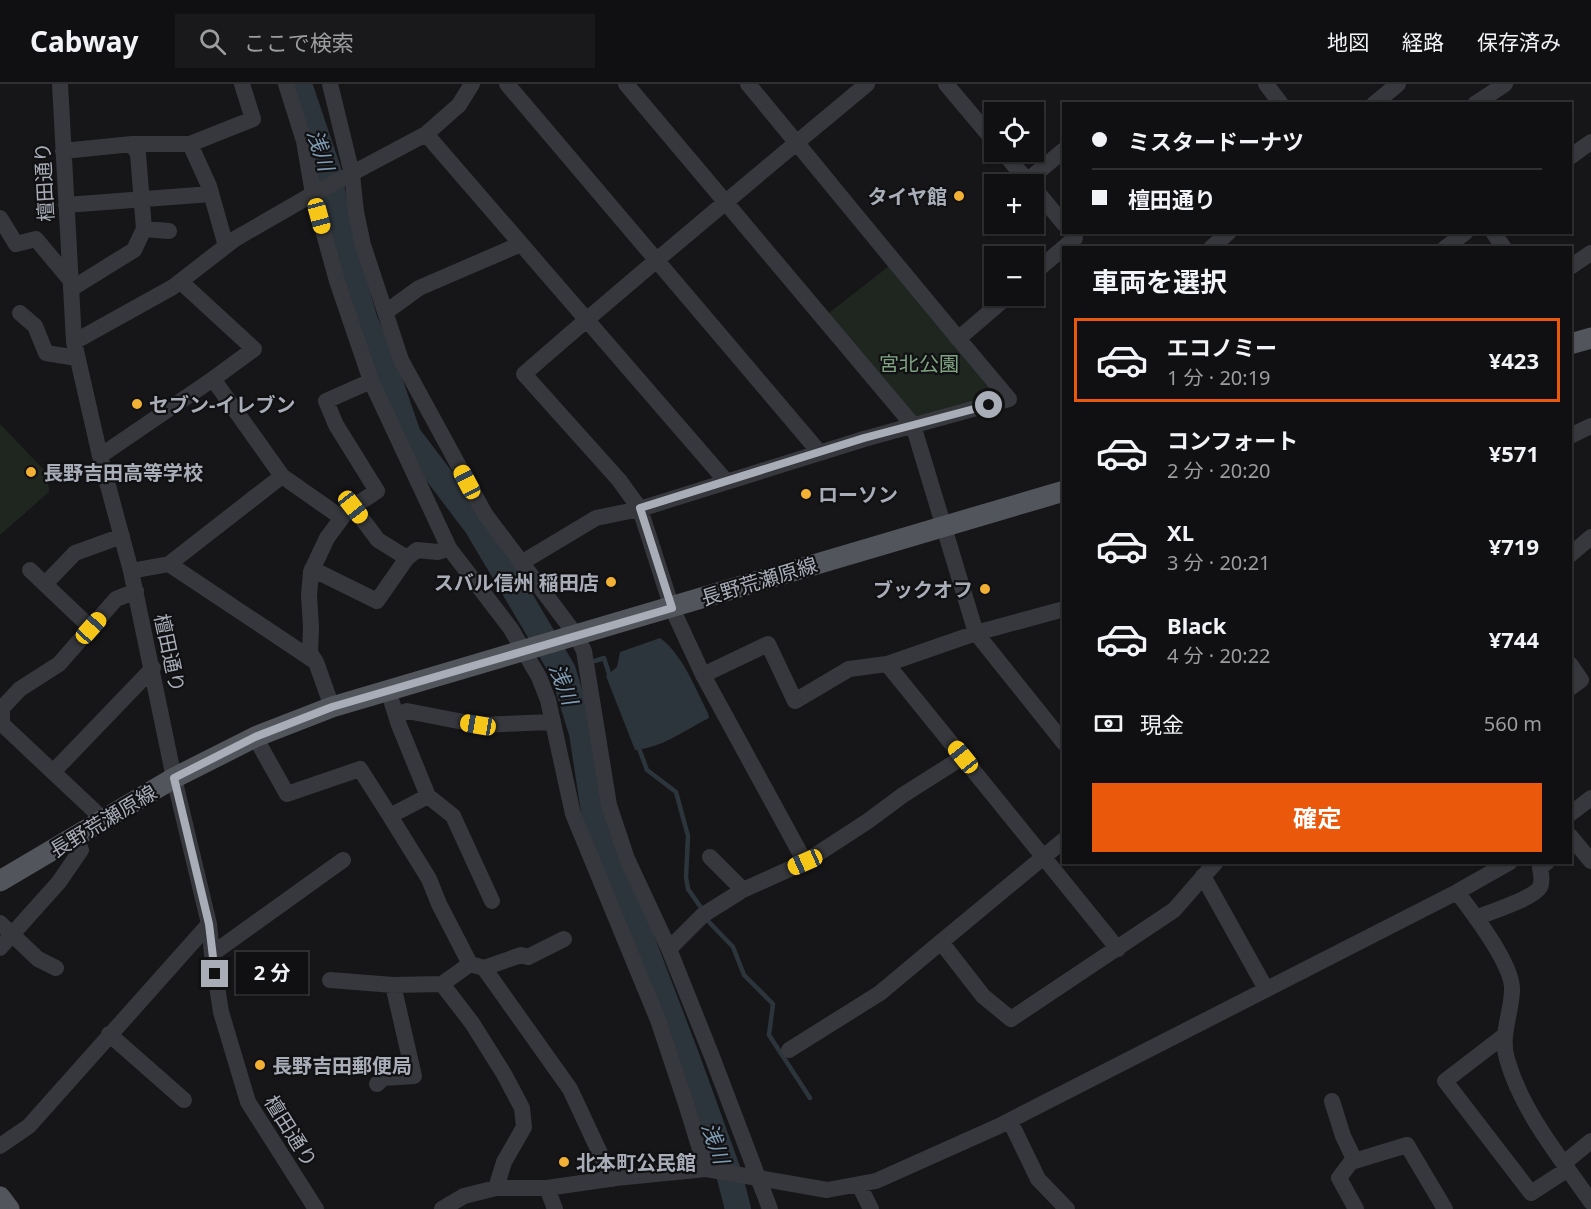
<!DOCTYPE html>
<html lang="ja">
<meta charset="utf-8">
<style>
:root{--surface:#101012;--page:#19191b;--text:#f1f3f6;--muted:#9c9d9f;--line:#303032;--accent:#ea580c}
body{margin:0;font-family:"Noto Sans","Noto Sans JP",sans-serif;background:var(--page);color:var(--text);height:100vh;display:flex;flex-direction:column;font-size:22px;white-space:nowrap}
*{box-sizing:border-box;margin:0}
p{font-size:20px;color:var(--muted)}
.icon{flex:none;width:33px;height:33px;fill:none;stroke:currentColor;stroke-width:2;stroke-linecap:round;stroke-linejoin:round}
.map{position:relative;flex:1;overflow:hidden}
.drawer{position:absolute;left:1062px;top:162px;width:510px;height:618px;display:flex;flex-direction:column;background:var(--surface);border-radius:0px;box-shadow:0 2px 4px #0004,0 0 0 2px var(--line)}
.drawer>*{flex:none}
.guide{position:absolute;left:1062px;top:18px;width:510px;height:132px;border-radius:0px;box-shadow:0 2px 4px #0004,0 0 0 2px var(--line);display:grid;align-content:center;height:132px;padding:0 30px;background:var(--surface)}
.buttons{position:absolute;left:984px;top:18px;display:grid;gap:12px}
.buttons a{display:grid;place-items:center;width:60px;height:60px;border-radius:0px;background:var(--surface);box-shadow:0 2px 4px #0004,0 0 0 2px var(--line);font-size:30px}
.end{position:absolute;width:27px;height:27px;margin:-14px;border:8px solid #a8adb8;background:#111;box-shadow:0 0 0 3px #111}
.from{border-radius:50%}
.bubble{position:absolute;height:42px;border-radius:0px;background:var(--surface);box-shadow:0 2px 4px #0004,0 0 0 2px var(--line);font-size:20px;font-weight:700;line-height:42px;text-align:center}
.car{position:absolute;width:18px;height:36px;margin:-18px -9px;border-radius:8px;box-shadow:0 0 4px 2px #0007;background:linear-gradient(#f5c518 24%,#345 0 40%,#f5c518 0 76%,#345 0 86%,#f5c518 0)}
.guide b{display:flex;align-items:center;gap:21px;height:57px;font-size:22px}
.guide b+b{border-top:2px solid var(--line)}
.guide i{width:15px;height:15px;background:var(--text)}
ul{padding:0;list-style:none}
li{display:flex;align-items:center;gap:18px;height:84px;margin:0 12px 9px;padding:0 18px;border:3px solid transparent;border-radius:0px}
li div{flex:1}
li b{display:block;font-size:22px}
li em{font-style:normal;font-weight:700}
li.selected{border-color:var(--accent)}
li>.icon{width:54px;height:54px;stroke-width:1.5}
h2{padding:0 30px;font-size:27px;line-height:72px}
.pay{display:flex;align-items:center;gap:15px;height:66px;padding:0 30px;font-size:22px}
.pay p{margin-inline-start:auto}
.primary-button{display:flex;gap:12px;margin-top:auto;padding:12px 30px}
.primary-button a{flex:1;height:69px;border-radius:0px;background:var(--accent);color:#fff;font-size:24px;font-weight:700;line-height:69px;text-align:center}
header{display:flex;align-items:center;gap:36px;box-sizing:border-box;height:84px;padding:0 30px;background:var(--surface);border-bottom:2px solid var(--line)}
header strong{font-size:28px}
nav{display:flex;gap:33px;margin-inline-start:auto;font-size:21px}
.search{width:420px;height:54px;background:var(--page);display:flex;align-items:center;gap:15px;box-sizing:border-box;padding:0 21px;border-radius:0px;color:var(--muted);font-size:22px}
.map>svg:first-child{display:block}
.green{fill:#1e261f}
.water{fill:#2c353c}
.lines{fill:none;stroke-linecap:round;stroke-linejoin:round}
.stream{stroke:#2c353c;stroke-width:4.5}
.river{stroke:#2c353c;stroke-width:26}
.minor{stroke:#37383d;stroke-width:16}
.major{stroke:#53555c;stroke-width:21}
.route{stroke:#a8adb8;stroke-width:8}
.poi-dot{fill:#f2b134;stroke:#111113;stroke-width:2}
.labels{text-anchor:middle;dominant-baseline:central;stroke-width:4.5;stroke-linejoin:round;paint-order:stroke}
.street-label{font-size:20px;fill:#a8adb8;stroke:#111113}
.poi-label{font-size:20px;font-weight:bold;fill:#a8adb8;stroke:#111113;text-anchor:start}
.park-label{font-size:20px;fill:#7fa381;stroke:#111113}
.water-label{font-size:21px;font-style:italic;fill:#7f9bb3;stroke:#111113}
</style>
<header>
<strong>Cabway</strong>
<div class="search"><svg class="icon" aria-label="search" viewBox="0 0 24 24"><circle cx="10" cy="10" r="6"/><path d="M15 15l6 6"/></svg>ここで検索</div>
<nav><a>地図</a><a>経路</a><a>保存済み</a></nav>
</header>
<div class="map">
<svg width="1591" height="1125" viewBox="0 0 1591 1125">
<rect width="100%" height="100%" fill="#161618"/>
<path class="green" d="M889 182 1000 312 914 335 825 232Z
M0 340 47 389 49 408 0 451Z"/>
<path class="water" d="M660 554C683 571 695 604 708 629L709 634C685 646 662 664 635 666L606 592 617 583 620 568Z"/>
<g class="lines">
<path class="stream" d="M595 577 604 574 611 596
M563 587 569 584
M637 659 647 686 676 708 688 752 686 793 688 805 702 825
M709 838 733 863 744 891 773 920 769 951 810 1014"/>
<path class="river" d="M299 0 328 86 343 161 365 237 385 284 408 351 477 442 563 587 582 649 597 747 624 809 685 969 729 1090 738 1125"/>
<path class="minor" d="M60 0 74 258 100 372 131 487 174 694 209 840 212 870 221 928 248 1018 316 1125
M286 0 304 57 313 110 337 197 371 297 449 464 511 545 539 593 548 616 573 730 658 936 686 1020 706 1085
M330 0 352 90 356 128 363 161 401 276 485 430 576 551 584 567 609 721 627 775 669 865
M507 0 820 369
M626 0 913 341 976 549 1064 659
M748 0C835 105 921 211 1009 315L864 355 640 425 619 396 524 290C637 191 752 96 867 0
M946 0 994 57
M1266 0 1281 20
M1374 20 1398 0
M1475 20 1505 0
M426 50 726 397
M132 60 138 70 144 145
M190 60 209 102 226 162
M63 67 132 60H190L253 35 242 0
M1003 68 1030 100
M1570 73 1591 58
M1027 97 1064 66
M1034 104 1064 140
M66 121 211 110
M0 134 16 160 36 155 71 197
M1493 148 1504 164
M1211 164 1229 148
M1445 164 1466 148
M1570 183 1591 169
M1034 189 1075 154
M181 198 254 265 213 295
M71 205 134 166 144 145 169 147
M386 228 419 204 521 160
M20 229 35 242 46 269 77 274
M958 255 1008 212
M74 258 173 203 235 155 313 110 426 50 459 21 472 0
M1570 352 1591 342
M100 372 213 295 282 392 169 480
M282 392 342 434
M1570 471 1591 453
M407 474 417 466 438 468 449 464
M521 479 596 434 640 425 672 524 703 591
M312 485 377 517 407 474 378 456 353 423
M30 486 91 544
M131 487 169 480 316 578 332 623
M45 500 75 469 122 452
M316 578 310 569 311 544 309 511 311 488 327 454 347 427 377 407 336 341 326 317 371 297
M887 580 1118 865
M1570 580 1581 596 1570 604
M396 631 407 627 479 641 553 638
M255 653 287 710 360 685 390 732 428 712 399 641 388 606
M53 688 153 584
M428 712 453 732 492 817
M1570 730 1591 714
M390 732 429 795 439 820 470 880 442 900
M104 736 2 640V624L20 605 59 580 116 515 136 507
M1570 752 1591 777
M710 773 743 806
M805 778 703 591 768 560 795 617 849 585 887 580 976 549 1064 525
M1203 792 1266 905
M1457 808C1473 829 1514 882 1512 907 1511 931 1500 952 1507 975 1522 1028 1560 1073 1591 1118
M1476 834C1490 828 1533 815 1540 803 1543 797 1541 790 1540 784L1547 778
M0 839 38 875 56 884
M941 858 1064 756
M0 864 59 798 81 766 75 753
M212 870 343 776
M470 880 484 884 570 1005 612 1095
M484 884 521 871 528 873 564 855
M330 896 393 901 442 900 472 939 504 990 522 1024 524 1043 504 1078 496 1104
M109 950 184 1016
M1505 951 1445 997 1531 1109 1568 1085
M789 966 880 909 941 858 983 912 1011 935 1174 826 1216 778
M377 1000 383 994 414 992 393 901
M1332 1017 1343 1052 1355 1077
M1010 1037 1038 1095 1067 1125
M0 1062 29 1042 209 840
M1564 1079 1591 1057
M859 1101 871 1125
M547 1104 555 1125
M442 1125 464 1112 496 1104H547L616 1094 706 1085 827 1106 876 1097 999 1042 1457 808 1510 778
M770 1125 711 970 669 865 703 831 743 806 805 778 868 737 903 711 963 673
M1356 1125 1339 1094 1351 1078 1407 1061 1445 1125"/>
<path class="major" d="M1570 260 1591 254
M0 797 174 694 255 653 332 623 1064 407
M0 1113 9 1125"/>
</g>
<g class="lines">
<path class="route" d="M215 890 209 840 174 694 255 653 332 623 672 524 640 424 864 354 989 321"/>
</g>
<g class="poi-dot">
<circle cx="959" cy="112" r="6"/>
<circle cx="137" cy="320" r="6"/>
<circle cx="31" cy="388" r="6"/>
<circle cx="806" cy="410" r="6"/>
<circle cx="611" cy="498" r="6"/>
<circle cx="985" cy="505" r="6"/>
<circle cx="260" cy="981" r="6"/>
<circle cx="564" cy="1078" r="6"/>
</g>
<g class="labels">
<g class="street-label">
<text transform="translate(44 98) rotate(-93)">檀田通り</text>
<text transform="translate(759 497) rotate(-17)">長野荒瀬原線</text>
<text transform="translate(170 569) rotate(78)">檀田通り</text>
<text transform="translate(103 737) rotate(-31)">長野荒瀬原線</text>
<text transform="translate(291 1047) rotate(58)">檀田通り</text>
</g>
<g class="poi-label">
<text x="947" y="112" text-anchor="end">タイヤ館</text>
<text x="149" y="320">セブン-イレブン</text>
<text x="43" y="388">長野吉田高等学校</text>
<text x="818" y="410">ローソン</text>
<text x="599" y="498" text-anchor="end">スバル信州 稲田店</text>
<text x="973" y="505" text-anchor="end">ブックオフ</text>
<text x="272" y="981">長野吉田郵便局</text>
<text x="576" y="1078">北本町公民館</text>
</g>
<g class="park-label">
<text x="919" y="279">宮北公園</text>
</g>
<g class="water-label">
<text transform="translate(321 66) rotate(72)">浅川</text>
<text transform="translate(564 600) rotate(69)">浅川</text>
<text transform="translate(716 1059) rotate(71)">浅川</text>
</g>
</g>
</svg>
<div class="buttons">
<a><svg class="icon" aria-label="locate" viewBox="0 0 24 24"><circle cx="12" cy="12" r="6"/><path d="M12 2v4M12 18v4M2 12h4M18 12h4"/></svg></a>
<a>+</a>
<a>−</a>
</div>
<i class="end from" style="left:989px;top:321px"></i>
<i class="end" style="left:215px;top:890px"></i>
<div class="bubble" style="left:236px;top:868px;width:72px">2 分</div>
<i class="car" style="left:319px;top:132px;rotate:165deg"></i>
<i class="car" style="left:467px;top:398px;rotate:332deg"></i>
<i class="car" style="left:353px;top:423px;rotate:142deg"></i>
<i class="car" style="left:91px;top:544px;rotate:42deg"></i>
<i class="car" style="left:478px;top:641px;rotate:280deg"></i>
<i class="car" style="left:963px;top:673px;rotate:321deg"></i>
<i class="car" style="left:805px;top:778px;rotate:246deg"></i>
<div class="guide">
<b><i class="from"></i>ミスタードーナツ</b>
<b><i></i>檀田通り</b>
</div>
<section class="drawer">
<h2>車両を選択</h2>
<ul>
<li class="selected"><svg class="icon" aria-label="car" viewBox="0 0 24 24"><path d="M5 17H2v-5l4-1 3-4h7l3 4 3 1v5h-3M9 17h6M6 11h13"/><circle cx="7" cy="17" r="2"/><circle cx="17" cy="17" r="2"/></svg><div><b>エコノミー</b><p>1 分 · 20:19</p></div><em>¥423</em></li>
<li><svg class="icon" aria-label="car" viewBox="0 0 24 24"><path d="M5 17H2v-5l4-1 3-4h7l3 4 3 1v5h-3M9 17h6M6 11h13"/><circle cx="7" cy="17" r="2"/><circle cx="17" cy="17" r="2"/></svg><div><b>コンフォート</b><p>2 分 · 20:20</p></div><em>¥571</em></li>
<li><svg class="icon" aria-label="car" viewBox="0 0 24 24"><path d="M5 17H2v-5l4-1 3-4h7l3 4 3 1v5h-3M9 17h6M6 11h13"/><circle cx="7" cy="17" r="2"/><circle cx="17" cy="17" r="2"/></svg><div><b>XL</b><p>3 分 · 20:21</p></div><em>¥719</em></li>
<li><svg class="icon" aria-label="car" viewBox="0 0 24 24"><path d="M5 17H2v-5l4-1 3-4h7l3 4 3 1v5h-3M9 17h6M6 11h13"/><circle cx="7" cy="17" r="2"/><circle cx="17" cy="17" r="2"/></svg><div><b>Black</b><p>4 分 · 20:22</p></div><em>¥744</em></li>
</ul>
<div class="pay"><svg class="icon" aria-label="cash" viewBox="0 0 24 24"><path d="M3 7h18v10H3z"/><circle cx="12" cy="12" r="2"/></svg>現金<p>560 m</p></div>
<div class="primary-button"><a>確定</a></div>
</section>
</div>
